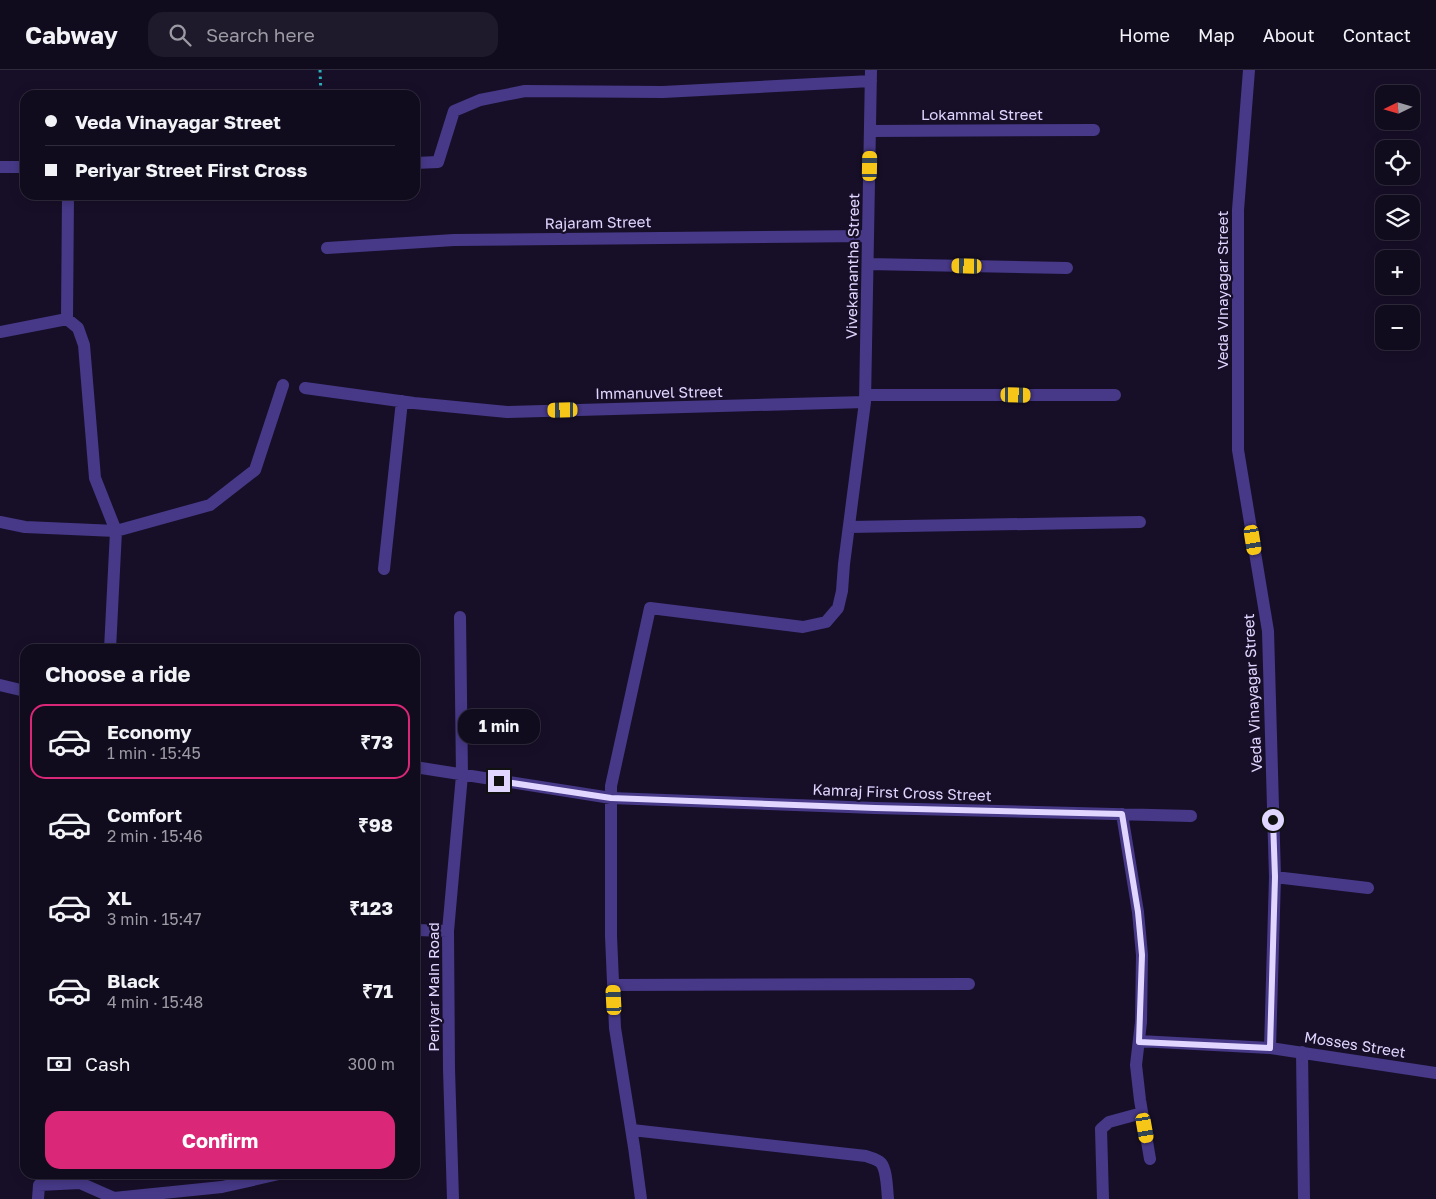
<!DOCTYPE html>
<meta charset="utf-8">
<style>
:root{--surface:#110b1e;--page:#1e192b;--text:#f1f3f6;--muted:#9c9ba4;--line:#302b3c;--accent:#db2777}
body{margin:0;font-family:"Golos Text",sans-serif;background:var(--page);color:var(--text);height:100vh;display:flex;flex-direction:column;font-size:19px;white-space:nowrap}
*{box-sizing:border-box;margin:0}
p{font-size:16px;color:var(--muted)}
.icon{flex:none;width:28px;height:28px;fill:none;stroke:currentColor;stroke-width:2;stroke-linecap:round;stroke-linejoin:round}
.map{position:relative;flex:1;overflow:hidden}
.panel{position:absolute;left:20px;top:574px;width:400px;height:535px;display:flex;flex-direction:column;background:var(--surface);border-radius:15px;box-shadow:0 2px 12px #0003,0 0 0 1px var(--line)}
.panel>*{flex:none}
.banner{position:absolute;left:20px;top:20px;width:400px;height:110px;border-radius:15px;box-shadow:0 2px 12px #0003,0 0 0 1px var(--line);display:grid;align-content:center;height:110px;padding:0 25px;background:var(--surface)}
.needle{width:32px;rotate:265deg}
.tools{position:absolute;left:1375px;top:15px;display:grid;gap:10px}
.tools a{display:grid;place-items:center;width:45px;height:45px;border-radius:10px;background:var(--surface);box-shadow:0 2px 12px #0003,0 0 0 1px var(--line);font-size:25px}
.end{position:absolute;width:22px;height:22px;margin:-11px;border:6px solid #e0d6ff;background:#111;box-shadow:0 0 0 2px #111}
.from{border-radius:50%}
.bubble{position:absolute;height:35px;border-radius:15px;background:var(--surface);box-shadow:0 2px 12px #0003,0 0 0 1px var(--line);font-size:16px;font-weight:700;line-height:35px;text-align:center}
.car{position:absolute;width:15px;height:30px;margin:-15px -8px;border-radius:6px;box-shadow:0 0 4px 1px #0007;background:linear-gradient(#f5c518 24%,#345 0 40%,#f5c518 0 76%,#345 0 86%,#f5c518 0)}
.banner b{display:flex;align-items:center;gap:18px;height:48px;font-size:19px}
.banner b+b{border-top:1px solid var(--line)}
.banner i{width:12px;height:12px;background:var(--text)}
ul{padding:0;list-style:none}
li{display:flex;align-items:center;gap:15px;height:75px;margin:0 10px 8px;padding:0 15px;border:2px solid transparent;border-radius:15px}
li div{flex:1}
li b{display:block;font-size:19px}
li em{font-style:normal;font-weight:700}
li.on{border-color:var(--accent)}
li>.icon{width:45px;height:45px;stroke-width:1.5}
h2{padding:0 25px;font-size:22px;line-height:60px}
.pay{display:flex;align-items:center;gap:12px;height:55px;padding:0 25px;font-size:19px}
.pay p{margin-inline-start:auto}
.cta{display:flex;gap:10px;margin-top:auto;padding:10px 25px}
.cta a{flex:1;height:58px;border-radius:15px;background:var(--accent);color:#fff;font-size:20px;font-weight:700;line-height:58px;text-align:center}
header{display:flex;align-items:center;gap:30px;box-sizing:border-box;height:70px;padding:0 25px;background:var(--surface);border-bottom:1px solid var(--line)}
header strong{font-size:24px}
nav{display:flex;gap:28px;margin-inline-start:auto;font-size:18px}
.search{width:350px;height:45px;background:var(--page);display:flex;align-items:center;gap:12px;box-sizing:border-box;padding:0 18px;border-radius:15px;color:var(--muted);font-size:19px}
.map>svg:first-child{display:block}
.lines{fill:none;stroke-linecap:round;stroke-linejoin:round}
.path{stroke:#2cb1bd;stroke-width:3;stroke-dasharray:2.5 4;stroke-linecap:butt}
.minor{stroke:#473988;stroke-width:12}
.route{stroke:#e0d6ff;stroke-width:6}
.labels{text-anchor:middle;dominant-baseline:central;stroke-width:4.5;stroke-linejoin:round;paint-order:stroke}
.street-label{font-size:15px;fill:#e0d6ff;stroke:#170f28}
</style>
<header>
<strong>Cabway</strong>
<div class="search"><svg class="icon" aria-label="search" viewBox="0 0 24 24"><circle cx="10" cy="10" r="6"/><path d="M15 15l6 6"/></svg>Search here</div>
<nav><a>Home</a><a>Map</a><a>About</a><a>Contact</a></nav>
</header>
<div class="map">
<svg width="1436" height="1129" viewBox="0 0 1436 1129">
<rect width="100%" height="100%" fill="#170f28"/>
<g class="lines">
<path class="path" d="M320 0 321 25"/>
<path class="minor" d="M1249 0 1238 140V380L1268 561 1275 807 1270 978
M870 61 1094 60
M415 93 438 92 454 41 480 30 525 21 663 22 871 11
M0 97H25
M327 178 454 170 868 166
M868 194 1067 198
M0 262 67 249 68 125
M305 318 414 333 507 342 865 332
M866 325H1115
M0 452 25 457 116 461 95 408 84 275 78 258 67 249
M849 457 1140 452
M384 499 402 331
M110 579 116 461 210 435 255 400 283 315
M0 615 25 621
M415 697 611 728 875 738 1191 746
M1122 744 1138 842 1142 885 1141 952 1136 995 1140 1030 1150 1089
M1275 807 1368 818
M415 860 448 861
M613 915 969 914
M1139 971 1270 978 1436 1003
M1302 982 1304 1129
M632 1060 866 1086C871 1088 877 1089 881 1093 887 1100 887 1120 888 1129
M38 1129 39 1115 80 1113 114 1128 222 1117 279 1104
M453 1129 449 999 448 861 462 705 460 547
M641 1129 634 1077 615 958 611 866V716L650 538 803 557 826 552 838 538 842 521 844 494 865 332 871 0
M1103 1129 1101 1059 1109 1052 1142 1043"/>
</g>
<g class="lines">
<path class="route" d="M499 711 611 728 875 738 1122 744 1138 842 1142 885 1139 972 1270 978 1275 807 1273 750"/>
</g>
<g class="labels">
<g class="street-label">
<text x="982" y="44">Lokammal Street</text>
<text transform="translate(598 152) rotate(-1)">Rajaram Street</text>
<text transform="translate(852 196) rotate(-89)">Vivekanantha Street</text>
<text transform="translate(1222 220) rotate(-90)">Veda Vinayagar Street</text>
<text transform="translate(659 322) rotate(-1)">Immanuvel Street</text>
<text transform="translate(1252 623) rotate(-93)">Veda Vinayagar Street</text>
<text transform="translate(902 722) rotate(2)">Kamraj First Cross Street</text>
<text transform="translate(433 917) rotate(-90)">Periyar Main Road</text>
<text transform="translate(1355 974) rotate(9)">Mosses Street</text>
</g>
</g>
</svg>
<div class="tools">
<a><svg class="needle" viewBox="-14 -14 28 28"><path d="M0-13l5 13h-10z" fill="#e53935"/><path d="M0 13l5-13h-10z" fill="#9c9ba4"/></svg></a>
<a><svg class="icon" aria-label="locate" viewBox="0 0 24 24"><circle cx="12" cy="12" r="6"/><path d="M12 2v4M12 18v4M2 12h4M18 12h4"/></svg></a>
<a><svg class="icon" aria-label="layers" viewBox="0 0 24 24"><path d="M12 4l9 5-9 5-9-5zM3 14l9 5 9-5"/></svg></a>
<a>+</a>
<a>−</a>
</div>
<i class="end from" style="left:1273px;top:750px"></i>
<i class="end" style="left:499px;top:711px"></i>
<div class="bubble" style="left:458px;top:639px;width:82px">1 min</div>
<i class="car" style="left:870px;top:96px;rotate:1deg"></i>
<i class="car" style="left:967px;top:196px;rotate:271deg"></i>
<i class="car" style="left:1016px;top:325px;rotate:91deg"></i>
<i class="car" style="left:563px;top:340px;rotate:269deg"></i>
<i class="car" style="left:1253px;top:470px;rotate:171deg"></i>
<i class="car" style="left:614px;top:930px;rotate:357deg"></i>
<i class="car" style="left:1145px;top:1058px;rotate:170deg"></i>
<div class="banner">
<b><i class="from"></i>Veda Vinayagar Street</b>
<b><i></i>Periyar Street First Cross</b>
</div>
<section class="panel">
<h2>Choose a ride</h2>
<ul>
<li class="on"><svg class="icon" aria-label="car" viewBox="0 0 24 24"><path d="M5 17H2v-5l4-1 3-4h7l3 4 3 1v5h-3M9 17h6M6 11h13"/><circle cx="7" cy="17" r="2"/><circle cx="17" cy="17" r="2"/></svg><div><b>Economy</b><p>1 min · 15:45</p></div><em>₹73</em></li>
<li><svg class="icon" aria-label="car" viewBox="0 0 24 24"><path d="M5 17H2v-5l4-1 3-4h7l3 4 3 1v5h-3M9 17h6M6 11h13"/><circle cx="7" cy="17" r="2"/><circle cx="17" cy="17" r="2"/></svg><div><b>Comfort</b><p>2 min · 15:46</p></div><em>₹98</em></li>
<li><svg class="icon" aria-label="car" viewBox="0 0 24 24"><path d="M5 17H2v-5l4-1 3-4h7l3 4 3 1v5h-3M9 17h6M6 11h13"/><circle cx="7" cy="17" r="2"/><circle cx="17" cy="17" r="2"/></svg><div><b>XL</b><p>3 min · 15:47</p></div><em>₹123</em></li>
<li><svg class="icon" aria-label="car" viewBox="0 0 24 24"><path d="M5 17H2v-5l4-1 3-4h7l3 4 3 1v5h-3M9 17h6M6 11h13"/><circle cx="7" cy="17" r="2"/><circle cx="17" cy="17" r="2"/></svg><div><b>Black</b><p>4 min · 15:48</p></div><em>₹71</em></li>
</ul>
<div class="pay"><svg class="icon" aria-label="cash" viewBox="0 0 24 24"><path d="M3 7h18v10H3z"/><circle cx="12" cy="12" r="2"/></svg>Cash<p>300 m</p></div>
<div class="cta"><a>Confirm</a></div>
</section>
</div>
